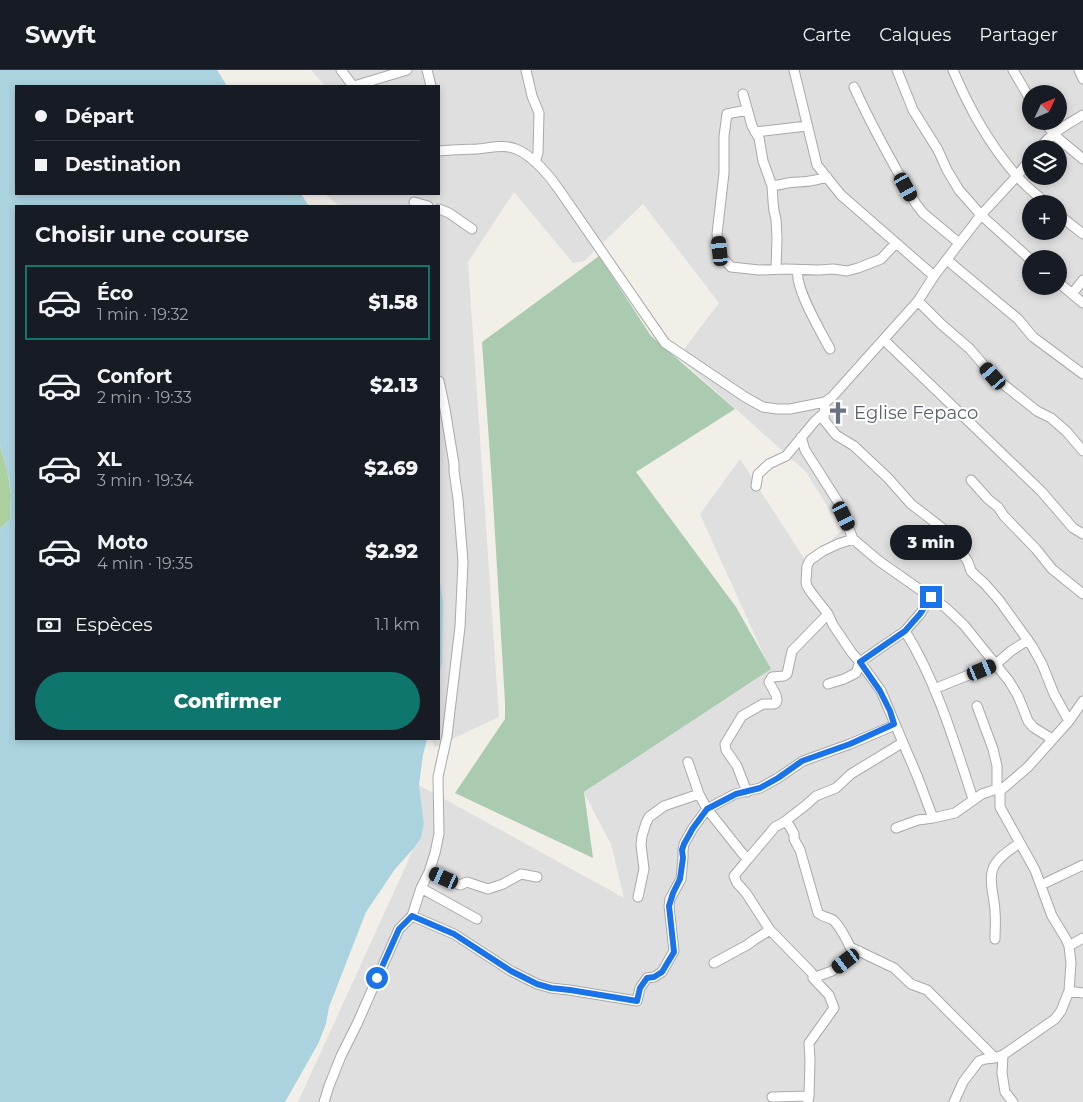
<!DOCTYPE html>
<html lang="fr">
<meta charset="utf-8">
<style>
:root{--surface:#171b24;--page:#242831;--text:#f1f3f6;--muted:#9ea1a6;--line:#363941;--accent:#0f766e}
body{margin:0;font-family:Montserrat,sans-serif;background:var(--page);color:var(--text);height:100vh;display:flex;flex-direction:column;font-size:19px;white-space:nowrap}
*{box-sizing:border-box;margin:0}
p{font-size:16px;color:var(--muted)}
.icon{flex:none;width:28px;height:28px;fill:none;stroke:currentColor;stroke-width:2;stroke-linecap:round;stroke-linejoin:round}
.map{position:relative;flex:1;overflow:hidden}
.sheet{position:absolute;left:15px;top:135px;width:425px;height:535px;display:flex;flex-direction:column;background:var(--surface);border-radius:0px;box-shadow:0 2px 8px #0003}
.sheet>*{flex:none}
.top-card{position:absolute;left:15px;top:15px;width:425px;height:110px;border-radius:0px;box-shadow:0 2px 8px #0003;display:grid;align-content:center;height:110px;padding:0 20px;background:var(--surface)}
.needle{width:32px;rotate:46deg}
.controls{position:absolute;left:1022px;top:15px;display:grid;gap:10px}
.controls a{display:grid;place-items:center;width:45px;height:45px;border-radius:50%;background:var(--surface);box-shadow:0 2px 8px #0003;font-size:25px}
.end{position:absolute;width:22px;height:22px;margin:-11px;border:6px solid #1a73e8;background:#fff;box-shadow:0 0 0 2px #fff}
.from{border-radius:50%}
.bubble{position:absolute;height:35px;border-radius:18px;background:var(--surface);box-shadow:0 2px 8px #0003;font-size:16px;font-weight:800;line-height:35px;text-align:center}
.car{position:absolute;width:15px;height:30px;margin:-15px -8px;border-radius:6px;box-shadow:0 0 4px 1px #0007;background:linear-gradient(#222 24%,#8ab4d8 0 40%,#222 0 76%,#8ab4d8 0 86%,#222 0)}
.top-card b{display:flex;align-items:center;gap:18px;height:48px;font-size:19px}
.top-card b+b{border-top:1px solid var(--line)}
.top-card i{width:12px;height:12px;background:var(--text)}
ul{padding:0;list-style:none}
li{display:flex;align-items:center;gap:15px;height:75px;margin:0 10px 8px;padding:0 10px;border:2px solid transparent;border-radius:0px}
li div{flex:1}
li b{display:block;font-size:19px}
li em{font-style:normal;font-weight:800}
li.selected{border-color:var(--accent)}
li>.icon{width:45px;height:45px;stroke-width:1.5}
h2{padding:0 20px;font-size:22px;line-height:60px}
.pay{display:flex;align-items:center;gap:12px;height:55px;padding:0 20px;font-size:19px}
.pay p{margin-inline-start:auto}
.button{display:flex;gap:10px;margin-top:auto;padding:10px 20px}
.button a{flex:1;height:58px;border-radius:30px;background:var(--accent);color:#fff;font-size:20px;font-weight:800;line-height:58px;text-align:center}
header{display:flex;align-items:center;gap:30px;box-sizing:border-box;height:70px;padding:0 25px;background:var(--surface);border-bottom:1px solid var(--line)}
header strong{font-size:24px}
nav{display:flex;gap:28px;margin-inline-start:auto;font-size:18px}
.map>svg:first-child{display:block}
.residential{fill:#e0dfdf;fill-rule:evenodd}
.forest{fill:#add19e}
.cemetery{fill:#aacbaf}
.water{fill:#aad3df}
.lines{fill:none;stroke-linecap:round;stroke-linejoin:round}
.minor-casing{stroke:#a9a9a9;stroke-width:11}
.minor{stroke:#fff;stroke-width:9}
.route{stroke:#1a73e8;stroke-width:6}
.labels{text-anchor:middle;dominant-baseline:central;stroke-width:4;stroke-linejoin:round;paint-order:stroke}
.worship-label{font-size:18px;fill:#5b616d;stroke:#fff;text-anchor:start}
</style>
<header>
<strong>Swyft</strong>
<nav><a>Carte</a><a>Calques</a><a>Partager</a></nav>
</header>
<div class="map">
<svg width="1083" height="1032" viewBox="0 0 1083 1032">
<rect width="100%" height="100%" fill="#f2efe9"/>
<path class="residential" d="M311 0H1083V1032H298L414 778 421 768 424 754 419 715 624 828 611 774 584 723 664 667 770 599 700 444 740 389 807 493 842 460 806 402 678 287 719 233 643 134 584 191 573 193 514 122 468 192 499 647 435 677 432 669H439V605L442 593 443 532 439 504V136H339L325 124H439V16H325ZM1031 24H1059V51H1031ZM1031 79H1059V106H1031ZM1031 134H1059V161H1031ZM1031 189H1059V216H1031Z"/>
<path class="forest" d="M0 375 8 405 11 425 10 449 0 459Z"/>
<path class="cemetery" d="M599 186 651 266 735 339 636 402 736 537 771 599 584 722 593 788 455 723 505 649V632L492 414 482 272Z"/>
<path class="water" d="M0 0H217L227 16H16V124H301L309 136H16V669H427L423 685 419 715 424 754 421 768 414 778 395 799 366 842 329 937 326 954 318 974 285 1032H0V459L10 449 11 425 8 405 0 375Z
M439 504 443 532 442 593 439 605Z"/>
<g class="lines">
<defs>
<path id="minor" d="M341 0 353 16
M427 0 431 16
M526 0 532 26 539 43 538 83 535 92
M794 0 817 95 841 125 934 206
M897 0 913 40 938 80 947 100 959 120 981 145 1031 190
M953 0C969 38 989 74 1016 105 1025 116 1036 124 1047 134
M1013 0 1031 31
M1079 0 1083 9
M354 16 407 0
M854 17C872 57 894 96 916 134L923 143 959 173
M743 24 752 56 759 68 763 91 772 116 773 131 774 141 776 149 777 168 776 199
M747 40 727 44 724 66V103L717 164 720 181 721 186 731 197 759 200 786 199 819 200 833 199 847 201 858 198 881 189 896 173
M1045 51 1053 64 1083 89
M755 62 807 56
M1039 79C1051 63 1066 55 1083 45
M439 81C452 80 464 79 477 79 490 78 504 74 516 79 533 86 550 106 560 121L665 273 745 327 763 337 777 339H790L825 332 832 327 918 231 934 206 981 145 1017 106 1031 88
M772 116C780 115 789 112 798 112 808 112 817 110 827 107
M414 132 428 136
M439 139 449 143 472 159
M1059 145 1083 164
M947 190 1018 249 1033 267 1083 304
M798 200C794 217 821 262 830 279
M1059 213 1083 233
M1072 224 1083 210
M918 231 941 254 970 279 993 306 1037 341 1051 348 1067 362 1083 381
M884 270 1041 421 1073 458 1083 464
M825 332 824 350 836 365 854 376 888 408 911 434 950 464 968 492 971 501 977 507 984 513 999 530 1032 576 1042 594 1054 624 1069 651
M801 367 805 380 838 432 853 469 879 491 946 538 964 555 1009 611 1018 626 1028 651 1033 657 1052 669
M971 410 988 429 998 437 1004 446 1036 479 1052 499 1083 524
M756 416 758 404 769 394 786 386 815 351 824 343
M853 469 838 474 823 481 810 490 807 496 806 512 807 516 810 521 828 544 833 555 852 583 860 592 881 621 918 708 933 748
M905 561C936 610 955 674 973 729
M828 614 844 609 856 603 860 592 905 561 920 544 931 527
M934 619 996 594 1011 581 1028 570
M977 636 993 679 997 696V719
M688 692 699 724 707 739 742 783 748 789 734 806 737 813 746 823 770 860 811 902 813 905V908L829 925 834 938 809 973 810 990 809 1026 808 1032
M1000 721 1028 697 1069 651 1083 631
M747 722 737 696 726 680 725 674 742 646 763 634H774L776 633 777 630 776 625 769 612 772 607 784 606 787 604 792 581 828 544
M784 752 789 755 794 764V769L800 780 818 843C824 848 829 847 833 850 839 855 847 870 850 877L894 898 911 914 927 920 995 988
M896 758 918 750 933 748 955 743 982 724 997 719 1000 721
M748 789 775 757 784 752 806 735 816 726 836 718 851 704 902 673
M429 802 460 815 467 812 488 819 503 814 521 804 537 807
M1041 815 1083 795
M421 818 477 849
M638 827 644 799 641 775 642 766 646 753 649 747 664 736 699 724
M412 846 454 864 511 901 537 914 551 918 569 920 637 931 640 918 647 908 654 907 662 902 674 881 669 836 670 829 681 809 683 788V780L684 774 693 758 707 739 735 724 760 718 778 708 803 691 850 674 895 655
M995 869C995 860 996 851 995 842 995 827 986 806 996 793 1002 784 1011 779 1020 773
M1069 876 1083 868
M714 893 747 875 754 870 770 860
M813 908 832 901 859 881
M1069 921 1083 923
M1003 985 1002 1003 1005 1022 1013 1032
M772 1027 809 1026
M324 1032 329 1016 341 986 357 954 399 859 412 846 421 818 429 802 435 783 439 764 438 707 447 666 460 557 463 492 458 429 454 401V394L445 339 439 311
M954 1032 963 1012 979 991 985 989 995 988 1003 985 1055 949 1061 941 1069 921 1071 893 1069 876 1066 869 1052 846 1035 800 1000 737V721"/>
</defs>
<use href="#minor" class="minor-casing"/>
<use href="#minor" class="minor"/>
</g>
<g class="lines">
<path class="route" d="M377 908 399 859 412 846 454 864 511 901 537 914 551 918 570 920 637 931 640 918 647 908 654 907 662 902 674 882 669 836 673 823 680 809 683 788 682 780 684 774 693 758 707 739 736 724 760 718 778 708 802 691 850 674 894 654 890 641 880 621 860 592 905 561 920 544 931 527"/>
</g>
<defs>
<symbol id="church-bare" viewBox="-9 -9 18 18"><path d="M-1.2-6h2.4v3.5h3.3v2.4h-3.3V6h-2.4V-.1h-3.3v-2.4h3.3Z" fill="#6b7280" stroke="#fff" stroke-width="2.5" paint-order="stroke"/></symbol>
</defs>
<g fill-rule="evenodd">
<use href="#church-bare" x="822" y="327" width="32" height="32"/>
</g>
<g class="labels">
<g class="worship-label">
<text x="854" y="343">Eglise Fepaco</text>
</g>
</g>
</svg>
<div class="controls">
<a><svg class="needle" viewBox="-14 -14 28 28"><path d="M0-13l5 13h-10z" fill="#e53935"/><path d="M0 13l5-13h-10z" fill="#9ea1a6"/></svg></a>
<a><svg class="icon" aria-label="layers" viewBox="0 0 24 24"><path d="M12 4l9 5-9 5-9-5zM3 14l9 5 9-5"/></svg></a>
<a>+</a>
<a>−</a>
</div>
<i class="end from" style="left:377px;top:908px"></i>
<i class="end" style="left:931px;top:527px"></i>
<div class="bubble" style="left:890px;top:455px;width:82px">3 min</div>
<i class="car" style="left:906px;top:117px;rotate:151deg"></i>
<i class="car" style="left:720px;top:181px;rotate:354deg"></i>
<i class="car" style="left:993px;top:306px;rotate:319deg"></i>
<i class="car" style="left:844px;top:446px;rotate:154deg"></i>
<i class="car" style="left:982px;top:600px;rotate:68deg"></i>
<i class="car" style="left:444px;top:808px;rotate:294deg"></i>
<i class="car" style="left:846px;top:891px;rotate:233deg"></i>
<div class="top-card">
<b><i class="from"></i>Départ</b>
<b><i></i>Destination</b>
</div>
<section class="sheet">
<h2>Choisir une course</h2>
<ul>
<li class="selected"><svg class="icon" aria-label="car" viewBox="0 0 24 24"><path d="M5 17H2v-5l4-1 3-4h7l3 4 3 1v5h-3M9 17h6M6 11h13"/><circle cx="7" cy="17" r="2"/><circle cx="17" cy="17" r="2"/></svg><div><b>Éco</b><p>1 min · 19:32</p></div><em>$1.58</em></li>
<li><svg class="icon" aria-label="car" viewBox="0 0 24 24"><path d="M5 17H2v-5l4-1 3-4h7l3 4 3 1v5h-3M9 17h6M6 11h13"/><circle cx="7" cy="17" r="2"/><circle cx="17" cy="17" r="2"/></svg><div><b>Confort</b><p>2 min · 19:33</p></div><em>$2.13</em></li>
<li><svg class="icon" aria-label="car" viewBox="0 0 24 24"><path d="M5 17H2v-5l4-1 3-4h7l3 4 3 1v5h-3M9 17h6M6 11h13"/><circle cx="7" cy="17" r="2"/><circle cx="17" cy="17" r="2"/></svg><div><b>XL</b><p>3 min · 19:34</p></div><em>$2.69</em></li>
<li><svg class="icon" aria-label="car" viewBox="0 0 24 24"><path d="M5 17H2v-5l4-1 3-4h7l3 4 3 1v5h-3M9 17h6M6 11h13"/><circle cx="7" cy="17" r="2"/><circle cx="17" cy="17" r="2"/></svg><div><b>Moto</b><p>4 min · 19:35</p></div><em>$2.92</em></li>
</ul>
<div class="pay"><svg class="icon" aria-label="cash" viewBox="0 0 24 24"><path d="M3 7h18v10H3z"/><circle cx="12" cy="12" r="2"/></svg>Espèces<p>1.1 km</p></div>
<div class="button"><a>Confirmer</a></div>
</section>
</div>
